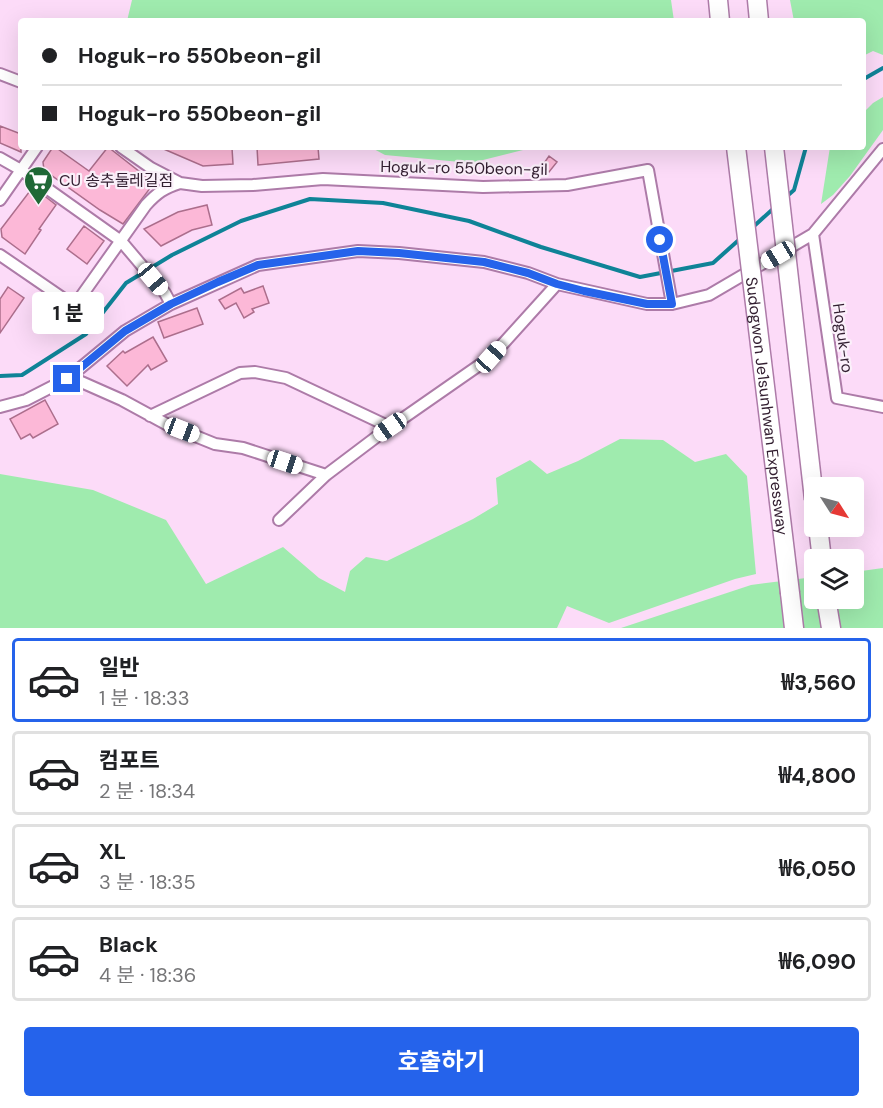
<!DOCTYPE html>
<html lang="ko">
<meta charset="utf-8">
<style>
:root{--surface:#fff;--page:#f6f6f6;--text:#202124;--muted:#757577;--line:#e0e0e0;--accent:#2563eb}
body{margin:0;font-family:"DM Sans","Noto Sans KR",sans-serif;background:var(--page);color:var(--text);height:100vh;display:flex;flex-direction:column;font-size:22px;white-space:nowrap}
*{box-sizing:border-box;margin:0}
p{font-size:20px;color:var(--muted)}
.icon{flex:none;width:33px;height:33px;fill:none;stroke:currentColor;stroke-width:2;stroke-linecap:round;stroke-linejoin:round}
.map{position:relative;height:628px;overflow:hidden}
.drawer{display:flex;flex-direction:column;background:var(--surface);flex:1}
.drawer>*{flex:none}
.top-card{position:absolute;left:18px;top:18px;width:848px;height:132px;border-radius:6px;box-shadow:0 6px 24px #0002;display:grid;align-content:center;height:132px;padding:0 24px;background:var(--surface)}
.needle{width:39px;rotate:126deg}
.fabs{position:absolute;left:804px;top:477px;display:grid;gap:12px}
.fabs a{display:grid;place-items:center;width:60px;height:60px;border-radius:6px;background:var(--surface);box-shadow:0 6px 24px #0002;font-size:30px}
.end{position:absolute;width:27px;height:27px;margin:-14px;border:8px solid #2563eb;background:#fff;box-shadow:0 0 0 3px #fff}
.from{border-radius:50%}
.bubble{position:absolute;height:42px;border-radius:6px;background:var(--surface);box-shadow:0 6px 24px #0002;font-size:20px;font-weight:700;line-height:42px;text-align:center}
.car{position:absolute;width:18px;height:36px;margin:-18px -9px;border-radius:8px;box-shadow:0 0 4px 2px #0007;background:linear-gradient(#fff 24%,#345 0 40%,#fff 0 76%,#345 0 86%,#fff 0)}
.top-card b{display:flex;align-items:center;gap:21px;height:57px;font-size:22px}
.top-card b+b{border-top:2px solid var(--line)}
.top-card i{width:15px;height:15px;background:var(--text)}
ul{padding:10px 0 0;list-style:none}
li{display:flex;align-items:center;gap:18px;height:84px;margin:0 12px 9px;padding:0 12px;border:3px solid var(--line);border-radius:6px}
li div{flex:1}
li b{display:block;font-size:22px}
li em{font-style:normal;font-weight:700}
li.current{border-color:var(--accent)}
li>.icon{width:54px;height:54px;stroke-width:1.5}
.cta{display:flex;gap:12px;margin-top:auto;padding:12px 24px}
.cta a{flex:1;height:69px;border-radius:6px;background:var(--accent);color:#fff;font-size:24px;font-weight:700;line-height:69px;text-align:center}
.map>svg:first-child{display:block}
.green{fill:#9febae}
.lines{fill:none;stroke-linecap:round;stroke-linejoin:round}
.stream{stroke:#0f8397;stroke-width:4}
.building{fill:#fcb8d7;stroke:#ac6e8c;stroke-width:1.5}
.minor-casing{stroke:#ad7ba8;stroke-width:14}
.motorway-casing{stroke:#ad7ba8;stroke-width:21}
.minor{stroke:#fff;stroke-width:10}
.motorway{stroke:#fff;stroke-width:18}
.motorway-bridge-casing{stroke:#ad7ba8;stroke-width:21;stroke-linecap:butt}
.motorway-bridge{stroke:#fff;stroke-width:18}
.route{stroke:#2563eb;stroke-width:8}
.labels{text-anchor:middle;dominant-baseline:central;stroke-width:4.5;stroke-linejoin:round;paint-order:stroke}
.street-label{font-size:16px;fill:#321e30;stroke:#fbf0fa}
.poi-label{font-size:16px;fill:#321e30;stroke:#fbf0fa;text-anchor:start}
</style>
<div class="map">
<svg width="883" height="628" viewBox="0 0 883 628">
<rect width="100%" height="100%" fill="#fcdbf8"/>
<path class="green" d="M132 0H671L674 21H127Z
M790 0H883V55L873 51 863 56 862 21H794Z
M883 97V130L850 176 833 195 821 204 830 147H862L863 113 873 103Z
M370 147H535L471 163 385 155Z
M620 439 663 440 695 462 726 454 747 476 756 574 735 579 609 623 567 606 557 628H0V474L93 490 166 520 206 584 283 547 319 578 345 592 350 571 366 557 387 561 473 519 498 504 496 478 530 460 547 474 578 461Z
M883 568V628H621L751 585 814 577V598H854V572Z"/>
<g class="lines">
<path class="stream" d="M862 80 883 68
M786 197 794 190 806 147
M753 227 774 208
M0 376 22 375 86 334 126 283 172 255 241 221 310 199 383 203 469 221 541 247 640 277 713 263 741 238"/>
</g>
<path class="building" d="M0 126 21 134V152L0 143Z
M53 147H55L89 171 108 147 154 183 123 224 100 210 44 170 43 162Z
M159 147H206L211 149 232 148 233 164 203 166Z
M257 147H318L319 159 258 165Z
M549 156 557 162 549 172 542 166Z
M33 187 56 205 39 229 41 230 25 254 2 237 1 229Z
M207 205 212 225 192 230 161 246 144 229 178 212Z
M84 226 104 241 87 264 67 249Z
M263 286 269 303 252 309 254 312 244 318 236 303 225 309 219 300 241 288 244 293Z
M8 287 24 298 0 333V299Z
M197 308 203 324 164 338 158 322Z
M153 337 167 361 151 370 148 365 127 386 107 366 123 351 125 353Z
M45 400 58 424 33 438 30 434 21 439 10 419Z"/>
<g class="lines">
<defs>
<path id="minor" d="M0 74 21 82
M0 158 21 170 121 241 165 293 171 304
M180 183 202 186 253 185 323 179 483 187 567 185 648 170 672 304
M0 200 37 147
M813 234 837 398 883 407
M0 255 67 301 74 302 80 298 146 205C157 193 164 188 180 183L151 168 121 147
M70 377 122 400 168 425 215 444 243 448 326 475
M0 407 26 400 67 379 125 331 171 304 258 265 358 251 399 253 484 262 528 273 557 284 647 304H672L709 295 813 234 883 149
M150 416 240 373 255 372 286 378 390 427
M279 520 326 475 379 435 491 357 557 284"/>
<path id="motorway" d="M718 0 720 21
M757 0 759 21
M818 526 822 560
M790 593 794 628
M826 598 831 628"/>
</defs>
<use href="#minor" class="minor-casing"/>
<use href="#motorway" class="motorway-casing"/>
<use href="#minor" class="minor"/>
<use href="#motorway" class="motorway"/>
<defs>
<g id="motorway-bridge">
<path id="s1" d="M736 147 790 593"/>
<path d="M774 147 814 499"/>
</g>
</defs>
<use href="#motorway-bridge" class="motorway-bridge-casing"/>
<use href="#motorway-bridge" class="motorway-bridge"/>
</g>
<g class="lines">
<path class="route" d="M67 379 125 331 171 304 218 282 258 265 358 251 399 253 484 262 528 273 557 284 584 291 647 304H672L660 240"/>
</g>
<defs>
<symbol id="supermarket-pin" viewBox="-11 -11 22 30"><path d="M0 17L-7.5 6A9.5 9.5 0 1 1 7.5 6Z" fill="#206936" stroke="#fbf0fa"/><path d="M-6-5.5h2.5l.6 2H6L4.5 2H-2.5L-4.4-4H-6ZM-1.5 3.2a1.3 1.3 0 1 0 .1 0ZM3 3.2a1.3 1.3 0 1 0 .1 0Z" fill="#fff"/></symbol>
</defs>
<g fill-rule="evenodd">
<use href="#supermarket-pin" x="22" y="164" width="33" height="45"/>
</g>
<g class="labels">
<g class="street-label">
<text transform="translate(464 168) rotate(1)">Hoguk-ro 550beon-gil</text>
<text transform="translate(843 338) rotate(82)">Hoguk-ro</text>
<text stroke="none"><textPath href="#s1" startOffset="261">Sudogwon Je1sunhwan Expressway</textPath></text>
</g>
<g class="poi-label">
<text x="59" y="180">CU 송추둘레길점</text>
</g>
</g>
</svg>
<div class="fabs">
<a><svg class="needle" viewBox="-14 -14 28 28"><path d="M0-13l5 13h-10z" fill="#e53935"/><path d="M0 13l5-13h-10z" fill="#757577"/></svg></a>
<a><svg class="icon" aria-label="layers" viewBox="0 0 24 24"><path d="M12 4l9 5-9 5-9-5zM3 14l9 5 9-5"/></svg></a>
</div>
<i class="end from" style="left:660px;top:240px"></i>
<i class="end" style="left:67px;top:379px"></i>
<div class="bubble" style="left:32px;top:292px;width:72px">1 분</div>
<i class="car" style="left:778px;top:255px;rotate:239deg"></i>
<i class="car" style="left:153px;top:279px;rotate:140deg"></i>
<i class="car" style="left:491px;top:357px;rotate:42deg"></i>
<i class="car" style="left:390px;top:427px;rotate:235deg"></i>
<i class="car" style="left:182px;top:430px;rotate:111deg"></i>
<i class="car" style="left:285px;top:462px;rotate:108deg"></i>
<div class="top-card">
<b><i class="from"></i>Hoguk-ro 550beon-gil</b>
<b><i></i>Hoguk-ro 550beon-gil</b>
</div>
</div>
<section class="drawer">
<ul>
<li class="current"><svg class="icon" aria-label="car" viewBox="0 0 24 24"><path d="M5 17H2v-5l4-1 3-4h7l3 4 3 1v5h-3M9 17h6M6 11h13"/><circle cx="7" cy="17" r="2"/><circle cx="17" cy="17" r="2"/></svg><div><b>일반</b><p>1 분 · 18:33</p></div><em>₩3,560</em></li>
<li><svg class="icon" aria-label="car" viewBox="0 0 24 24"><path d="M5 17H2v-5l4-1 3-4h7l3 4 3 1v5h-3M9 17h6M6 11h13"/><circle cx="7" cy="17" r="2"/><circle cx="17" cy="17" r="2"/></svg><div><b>컴포트</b><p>2 분 · 18:34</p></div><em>₩4,800</em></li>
<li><svg class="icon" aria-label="car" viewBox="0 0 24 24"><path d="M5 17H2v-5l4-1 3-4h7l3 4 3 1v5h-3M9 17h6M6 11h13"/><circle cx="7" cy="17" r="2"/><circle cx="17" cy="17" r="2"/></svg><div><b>XL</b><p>3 분 · 18:35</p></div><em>₩6,050</em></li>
<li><svg class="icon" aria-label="car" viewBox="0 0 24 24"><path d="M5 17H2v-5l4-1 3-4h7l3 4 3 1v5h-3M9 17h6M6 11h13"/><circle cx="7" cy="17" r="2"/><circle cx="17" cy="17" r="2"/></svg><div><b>Black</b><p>4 분 · 18:36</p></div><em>₩6,090</em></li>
</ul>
<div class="cta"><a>호출하기</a></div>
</section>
